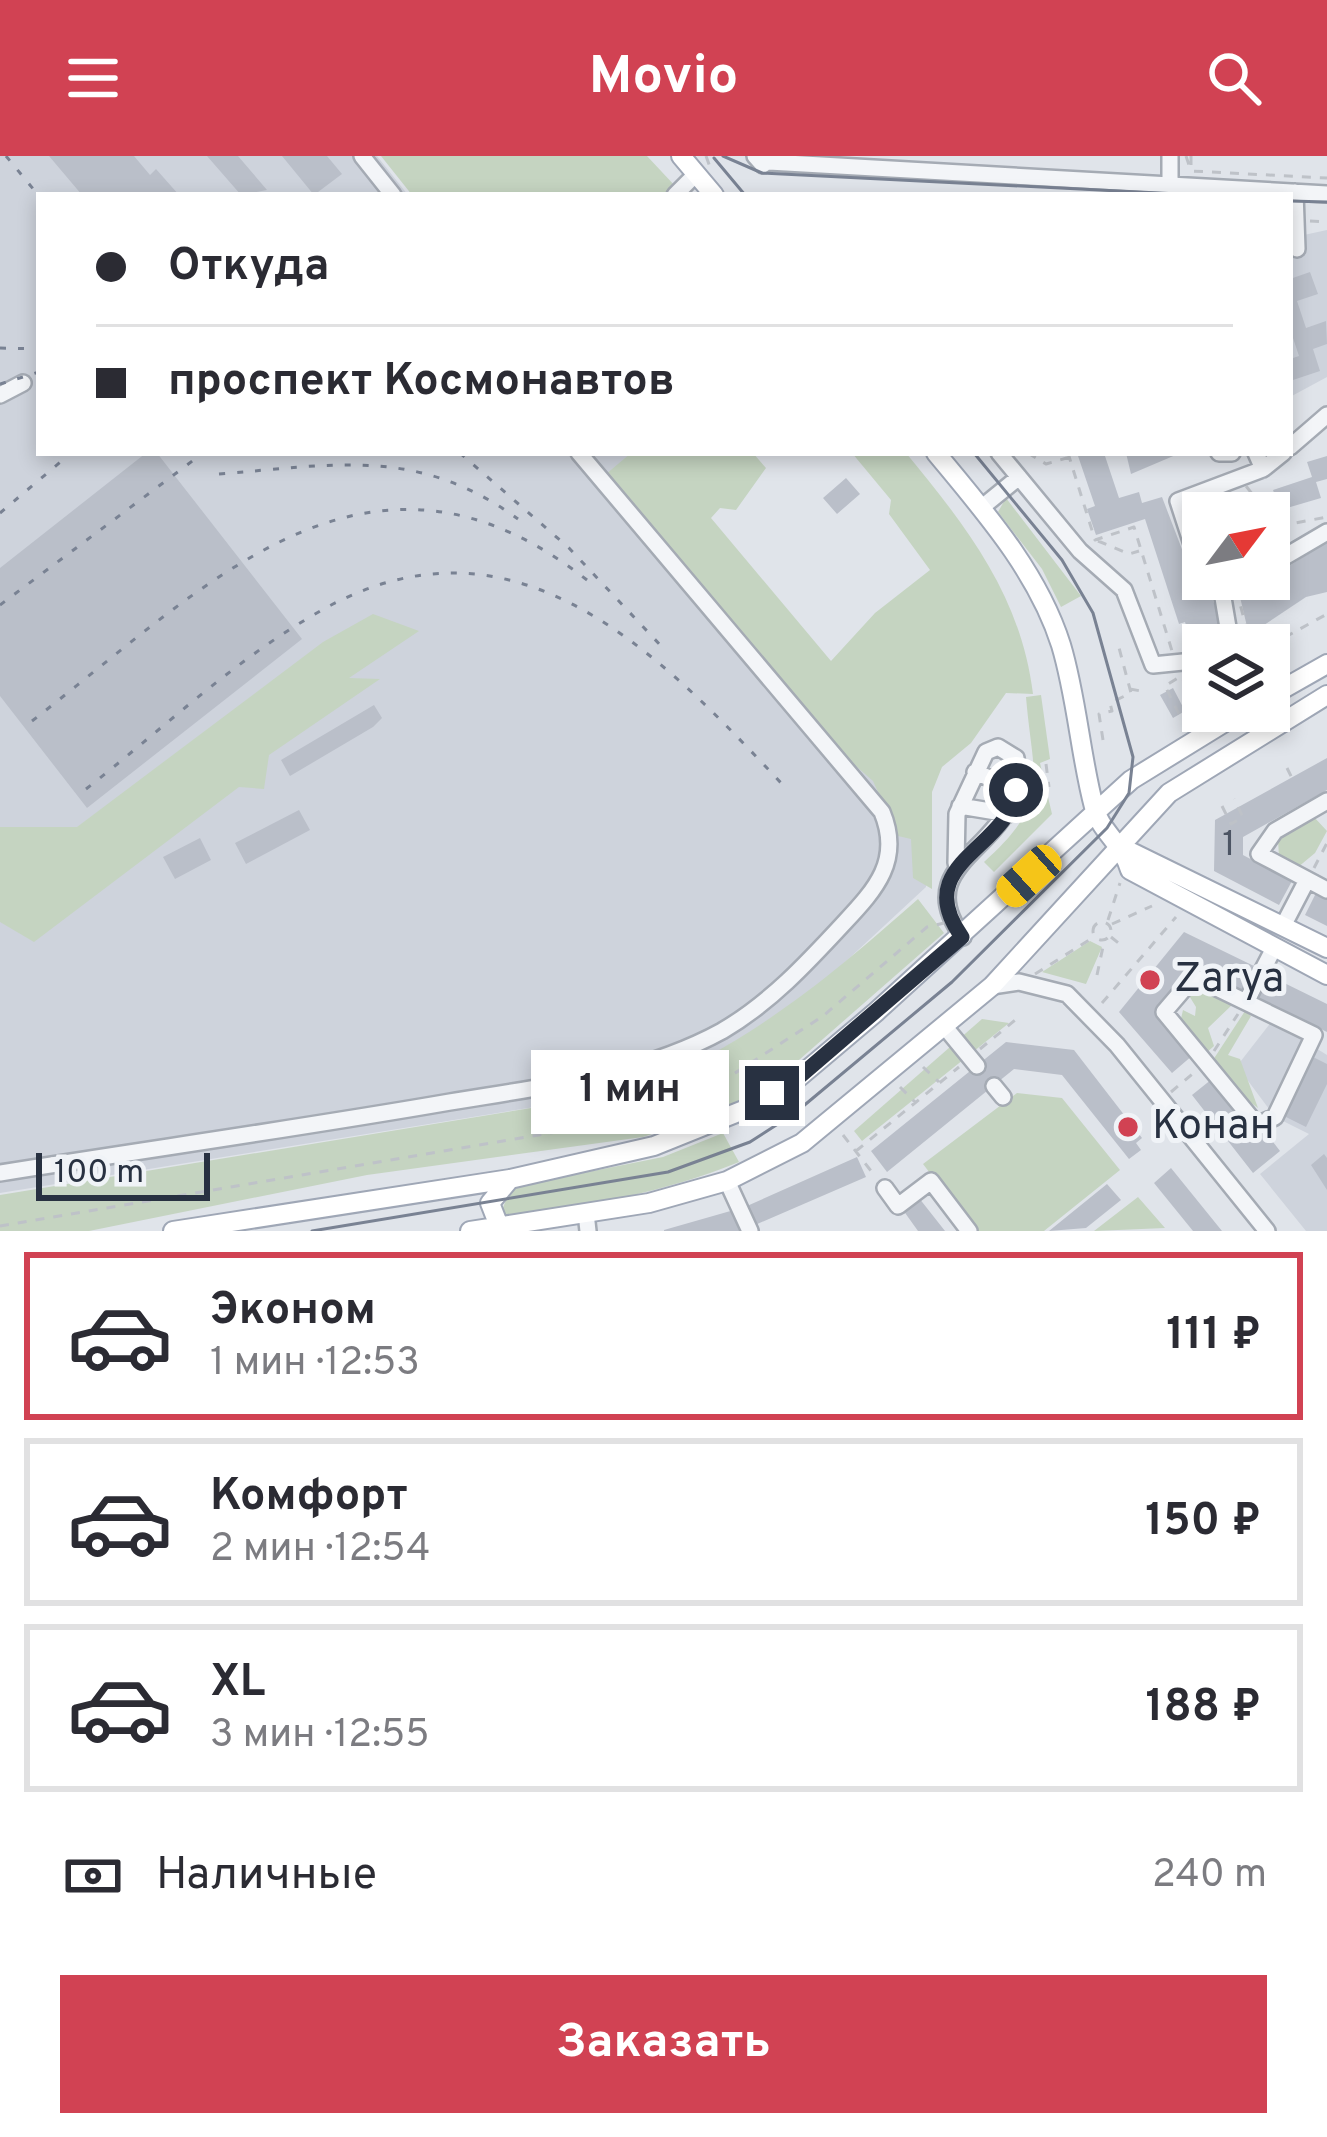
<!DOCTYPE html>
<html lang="ru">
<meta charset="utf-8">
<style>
:root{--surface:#fff;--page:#f7f7f7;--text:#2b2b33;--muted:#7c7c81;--line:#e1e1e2;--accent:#d14253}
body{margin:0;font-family:Overpass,sans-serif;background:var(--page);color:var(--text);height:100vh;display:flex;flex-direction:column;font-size:45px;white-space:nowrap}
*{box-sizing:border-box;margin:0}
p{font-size:39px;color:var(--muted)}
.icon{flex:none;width:66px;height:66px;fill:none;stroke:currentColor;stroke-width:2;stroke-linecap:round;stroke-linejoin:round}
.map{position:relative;height:1075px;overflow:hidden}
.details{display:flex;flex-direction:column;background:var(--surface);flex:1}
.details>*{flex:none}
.banner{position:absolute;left:36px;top:36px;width:1257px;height:264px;border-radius:0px;box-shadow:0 6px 18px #0003;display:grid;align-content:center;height:264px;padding:0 60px;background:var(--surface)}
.needle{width:78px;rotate:58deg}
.fabs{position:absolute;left:1182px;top:336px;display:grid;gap:24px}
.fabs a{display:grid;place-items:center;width:108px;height:108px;border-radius:0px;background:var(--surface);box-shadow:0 6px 18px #0003;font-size:60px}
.scale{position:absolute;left:36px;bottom:30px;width:174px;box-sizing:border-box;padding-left:12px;border:6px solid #283141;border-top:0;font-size:33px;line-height:42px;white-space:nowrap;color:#283141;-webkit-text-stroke:9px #f0f3f7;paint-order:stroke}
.end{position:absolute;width:54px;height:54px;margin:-27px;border:15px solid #283141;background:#fff;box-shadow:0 0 0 6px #fff}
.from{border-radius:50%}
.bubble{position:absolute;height:84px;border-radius:0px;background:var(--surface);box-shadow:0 6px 18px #0003;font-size:39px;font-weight:700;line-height:84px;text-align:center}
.car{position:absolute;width:36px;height:72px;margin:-36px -18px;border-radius:15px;box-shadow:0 0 9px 3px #0007;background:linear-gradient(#f5c518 24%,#345 0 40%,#f5c518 0 76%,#345 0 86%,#f5c518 0)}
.banner b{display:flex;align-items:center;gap:42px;height:114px;font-size:45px}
.banner b+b{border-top:3px solid var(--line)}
.banner i{width:30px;height:30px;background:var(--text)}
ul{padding:21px 0 0;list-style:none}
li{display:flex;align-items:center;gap:36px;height:168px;margin:0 24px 18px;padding:0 36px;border:6px solid var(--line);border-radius:0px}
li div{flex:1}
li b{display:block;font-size:45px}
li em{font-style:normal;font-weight:700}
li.selected{border-color:var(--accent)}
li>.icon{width:108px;height:108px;stroke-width:1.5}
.pay{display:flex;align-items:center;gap:30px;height:132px;padding:0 60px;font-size:45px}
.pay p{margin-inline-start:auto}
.primary-button{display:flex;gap:24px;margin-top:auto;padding:24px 60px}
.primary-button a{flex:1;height:138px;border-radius:0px;background:var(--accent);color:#fff;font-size:48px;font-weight:700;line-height:138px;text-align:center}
header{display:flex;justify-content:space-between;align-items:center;height:156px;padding:0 60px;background:var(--accent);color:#fff;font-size:54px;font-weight:700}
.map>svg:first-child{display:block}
.built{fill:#ced3dc}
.green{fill:#c5d4c1}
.building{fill:#babfc9}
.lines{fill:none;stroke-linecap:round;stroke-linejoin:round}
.minor-casing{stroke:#a5abb4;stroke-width:20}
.major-casing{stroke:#9fa7b6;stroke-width:22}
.path{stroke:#bec2c8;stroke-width:3;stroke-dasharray:9 9;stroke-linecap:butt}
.minor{stroke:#f3f5f8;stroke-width:15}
.major{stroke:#fff;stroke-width:18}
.tram{stroke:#798293;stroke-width:3}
.rail{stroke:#798293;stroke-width:3;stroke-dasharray:6 12;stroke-linecap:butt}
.route{stroke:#283141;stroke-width:15}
.poi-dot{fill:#d14253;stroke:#f0f3f7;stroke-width:4.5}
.labels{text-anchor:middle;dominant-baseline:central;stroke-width:10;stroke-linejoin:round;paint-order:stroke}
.number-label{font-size:36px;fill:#4c5463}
.poi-label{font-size:42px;fill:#283141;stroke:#f0f3f7;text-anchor:start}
</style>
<header><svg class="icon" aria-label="menu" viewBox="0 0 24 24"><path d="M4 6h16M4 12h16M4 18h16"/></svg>Movio<svg class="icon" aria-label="search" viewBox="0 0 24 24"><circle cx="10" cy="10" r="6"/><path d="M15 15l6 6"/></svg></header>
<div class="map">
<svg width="1327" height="1075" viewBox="0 0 1327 1075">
<rect width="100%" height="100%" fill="#e0e4ea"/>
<path class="built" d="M0 0H377L408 39H39V297H649L928 637 926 731 815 834 722 897 640 934 0 1037Z
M1327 74V221L1290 241V82Z
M1272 865 1327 899V1075H1306L1260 1018 1309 978 1275 961 1237 910Z"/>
<path class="green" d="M381 0H647L676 31 669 39H412Z
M631 297H753L766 312 736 354 720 352 711 362 831 505 875 457 930 414 889 358 891 344 852 297H906C967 371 1021 440 1033 538L1006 537 971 587 942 611 932 636V733L913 722 911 683 898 680 873 625 840 596 605 319Z
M1006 342 1081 440 1061 451 1042 413 998 356Z
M373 458 419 475 349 522 380 523 269 599 264 633 239 631 34 786 0 766V671H77L323 486Z
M1041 539 1050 603 1040 607 1052 658 994 716 984 706C1052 645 1033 625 1026 541Z
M1314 661 1327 675 1315 697 1297 712 1279 702 1278 683 1293 668Z
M918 743 944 777 775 925 713 958 643 981 367 1019 89 1075H0V1039L641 934C757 881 824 826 918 743Z
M1090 785 1102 791 1086 828 1042 816Z
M1200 832 1233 848 1208 872 1214 890 1205 898 1180 867 1183 854 1195 860 1196 851 1188 838Z
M1245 855 1251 860 1228 899 1240 903 1258 952 1239 938 1213 904Z
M982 863 1009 867 862 985 854 975Z
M1017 937 1062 942 1120 1014 1044 1075H974L923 1008Z
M723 977 739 1006C664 1037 586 1049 507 1064L500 1060 507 1041 518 1030 663 1001Z
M1138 1041 1165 1072 1094 1075Z"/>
<path class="building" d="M49 0H134L150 19 156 13 179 39H82Z
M207 0H238L267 34 241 39Z
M282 0H327L342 18 314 39Z
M1310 116 1318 138 1297 145 1306 172 1326 165 1327 188 1313 193 1320 215 1290 225V203L1299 200 1290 173V123Z
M146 297H157L302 483 87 652 0 540V412Z
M1077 297H1104L1119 342 1139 336 1142 347 1162 341 1201 443 1211 439 1222 470 1190 481 1185 466 1179 468 1145 363 1096 379 1087 353 1095 350Z
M1126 297H1178V298L1131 318Z
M1327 300V323L1316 326 1321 342 1280 354 1273 334 1312 321 1307 306Z
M846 322 860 338 837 358 823 342Z
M1327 386V436L1306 441 1249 479 1240 441Z
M1173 532 1185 555 1173 562 1160 539Z
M374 549 382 562 373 571 290 620 281 604Z
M1327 602V634L1243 681V699L1292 725 1279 749 1214 715 1215 664Z
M299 654 310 674 246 708 235 687Z
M200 682 211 704 175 723 163 701Z
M1317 735 1327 740V770L1305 759Z
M1184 776 1256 811 1243 836 1190 810 1155 854 1193 899 1172 917 1119 856Z
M1268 819 1327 848V876L1257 842Z
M1006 886 1074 894 1142 982 1136 987 1141 994 1129 1003 1062 919 1014 913 887 1016 871 995Z
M1313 901 1327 908V928L1306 971 1284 960Z
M1212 923 1257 980 1264 974 1280 995 1253 1017 1192 939Z
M1324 998 1327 1002V1034L1311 1009Z
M857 1001 866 1021 755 1069 747 1050Z
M1171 1012 1222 1075H1193L1154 1027Z
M1107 1028 1121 1044 1086 1072 1049 1075Z
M919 1042 945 1075H918L903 1054Z
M734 1054 740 1075H664V1074Z"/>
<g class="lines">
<defs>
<path id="minor" d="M362 0 393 39
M755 0 763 9 771 0
M769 6 1327 38
M1170 25V0
M1295 36 1297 93
M675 39 696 18
M0 239 23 227
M1290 291 1327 259
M999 297 1080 395 1124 434 1153 509 1203 504
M1219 297H1232
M1263 313 1283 297
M981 352 1019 321
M1269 410 1327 376
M1203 422 1178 345 1263 313 1256 297
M1203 423 1207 434 1221 430 1231 489
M975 616 1016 633
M1327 645 1275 675 1259 698 1327 734
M960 650 1008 658
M956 707 957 658 986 596 998 591 1016 602C1032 692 903 700 963 781
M1283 770 1307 724
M1194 821 1314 879 1275 961 1257 969 1164 856Z
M992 830 1019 826 1067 838 1117 889 1267 1075
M1246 846 1274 792
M945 871 977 910
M994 930 1003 941
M0 1017C150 993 300 972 450 946 541 931 640 920 722 875 770 847 807 807 844 767 876 733 902 704 882 656L579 297
M727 1025 750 1075
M885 1032 898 1050 931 1025 969 1075
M586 1057 588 1075"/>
<path id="major" d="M681 0 714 39
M936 297C984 355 1038 416 1061 489 1077 542 1080 598 1094 651 1100 675 1123 688 1130 714L1327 819
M1269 541 1327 508
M1125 693 1327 792
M499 1070 490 1047 510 1023
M173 1075 510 1023 654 990 746 953 799 921 876 856 1131 624 1243 555
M470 1075 649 1047 727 1025 802 987 992 830 1169 637 1327 539"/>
</defs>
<use href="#minor" class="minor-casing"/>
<use href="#major" class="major-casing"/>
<path class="path" d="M706 0 710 11
M1186 0 1191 15
M1191 0V15L1327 22
M1310 65 1327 66
M1028 297 1046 308 1070 301
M1068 297 1095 384 1134 371 1172 495
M1246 330 1267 357
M1269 359 1279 370 1269 391
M1279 370 1327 361
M1098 385 1129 398 1139 395
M1236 433 1251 489
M1269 490 1327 458
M1269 513 1284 505
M1130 533 1141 535
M1179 558 1165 530 1181 520 1191 536 1203 527
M1103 584 1099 558 1112 555 1110 547 1131 537 1118 488
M1046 608 1049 631
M1287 612 1292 622
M1222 650 1231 668 1243 661 1234 643
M1314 712 1327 687
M1108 764 1120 727
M1093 775a9 9 0 1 1 18 0a9 9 0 1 1-18 0Z
M1112 768 1152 750
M1111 781 1122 790
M1035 818 1094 781
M1097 819 1104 786
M1102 847 1176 761
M980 893 1020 860
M1214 895 1238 858
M923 911 939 926
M900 931 915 946
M1171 936 1196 915
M843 979 875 1020
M856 995 959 911
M0 1070 675 956 823 860 927 771 944 767"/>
<use href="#minor" class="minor"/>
<use href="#major" class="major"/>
<path class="tram" d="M723 0 762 17 1198 39
M714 2 745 39
M1290 45 1327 46
M312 1075 668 1016 750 986 795 957 952 826 1107 672 1129 637 1133 601 1093 457 1062 404 974 297"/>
<path class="rail" d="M6 0 39 40
M0 192 39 193
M0 228 39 216
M460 297 569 392 663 492
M219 318C334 309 418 290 518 363
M0 357 71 297
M0 449 203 297
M32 565C208 429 371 250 592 428
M86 633C159 576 230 508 310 461 507 341 653 490 782 628"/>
</g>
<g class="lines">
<path class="route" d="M772 937 799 921 962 781C909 707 1009 693 1016 634"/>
</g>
<g class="poi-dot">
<circle cx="1150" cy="824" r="12"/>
<circle cx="1128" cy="971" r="12"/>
</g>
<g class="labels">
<g class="number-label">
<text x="1229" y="690">1</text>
</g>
<g class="poi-label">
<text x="1174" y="824">Zarya</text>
<text x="1152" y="971">Конан</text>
</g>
</g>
</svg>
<div class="fabs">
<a><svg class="needle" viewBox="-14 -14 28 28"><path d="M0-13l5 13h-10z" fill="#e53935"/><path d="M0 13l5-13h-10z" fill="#7c7c81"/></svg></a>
<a><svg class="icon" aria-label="layers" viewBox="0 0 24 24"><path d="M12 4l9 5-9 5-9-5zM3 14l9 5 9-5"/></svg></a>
</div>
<div class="scale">100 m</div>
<i class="end from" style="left:1016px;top:634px"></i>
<i class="end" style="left:772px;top:937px"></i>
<div class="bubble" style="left:531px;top:894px;width:198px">1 мин</div>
<i class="car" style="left:1029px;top:720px;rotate:228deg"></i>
<div class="banner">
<b><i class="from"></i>Откуда</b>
<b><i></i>проспект Космонавтов</b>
</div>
</div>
<section class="details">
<ul>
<li class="selected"><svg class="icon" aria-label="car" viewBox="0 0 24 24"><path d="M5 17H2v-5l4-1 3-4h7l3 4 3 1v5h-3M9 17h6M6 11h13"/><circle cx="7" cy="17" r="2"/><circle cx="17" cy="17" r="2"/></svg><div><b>Эконом</b><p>1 мин · 12:53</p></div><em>111 ₽</em></li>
<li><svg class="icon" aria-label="car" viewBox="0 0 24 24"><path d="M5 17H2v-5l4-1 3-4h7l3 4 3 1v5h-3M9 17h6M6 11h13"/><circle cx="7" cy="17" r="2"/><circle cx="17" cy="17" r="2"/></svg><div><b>Комфорт</b><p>2 мин · 12:54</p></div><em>150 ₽</em></li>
<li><svg class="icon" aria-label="car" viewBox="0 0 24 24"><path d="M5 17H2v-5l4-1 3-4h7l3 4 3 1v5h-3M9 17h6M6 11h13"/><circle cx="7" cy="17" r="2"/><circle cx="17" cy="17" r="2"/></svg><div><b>XL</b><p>3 мин · 12:55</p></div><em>188 ₽</em></li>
</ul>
<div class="pay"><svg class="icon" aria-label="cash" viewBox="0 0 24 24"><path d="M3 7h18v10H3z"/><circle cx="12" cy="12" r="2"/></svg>Наличные<p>240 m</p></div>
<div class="primary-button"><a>Заказать</a></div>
</section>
